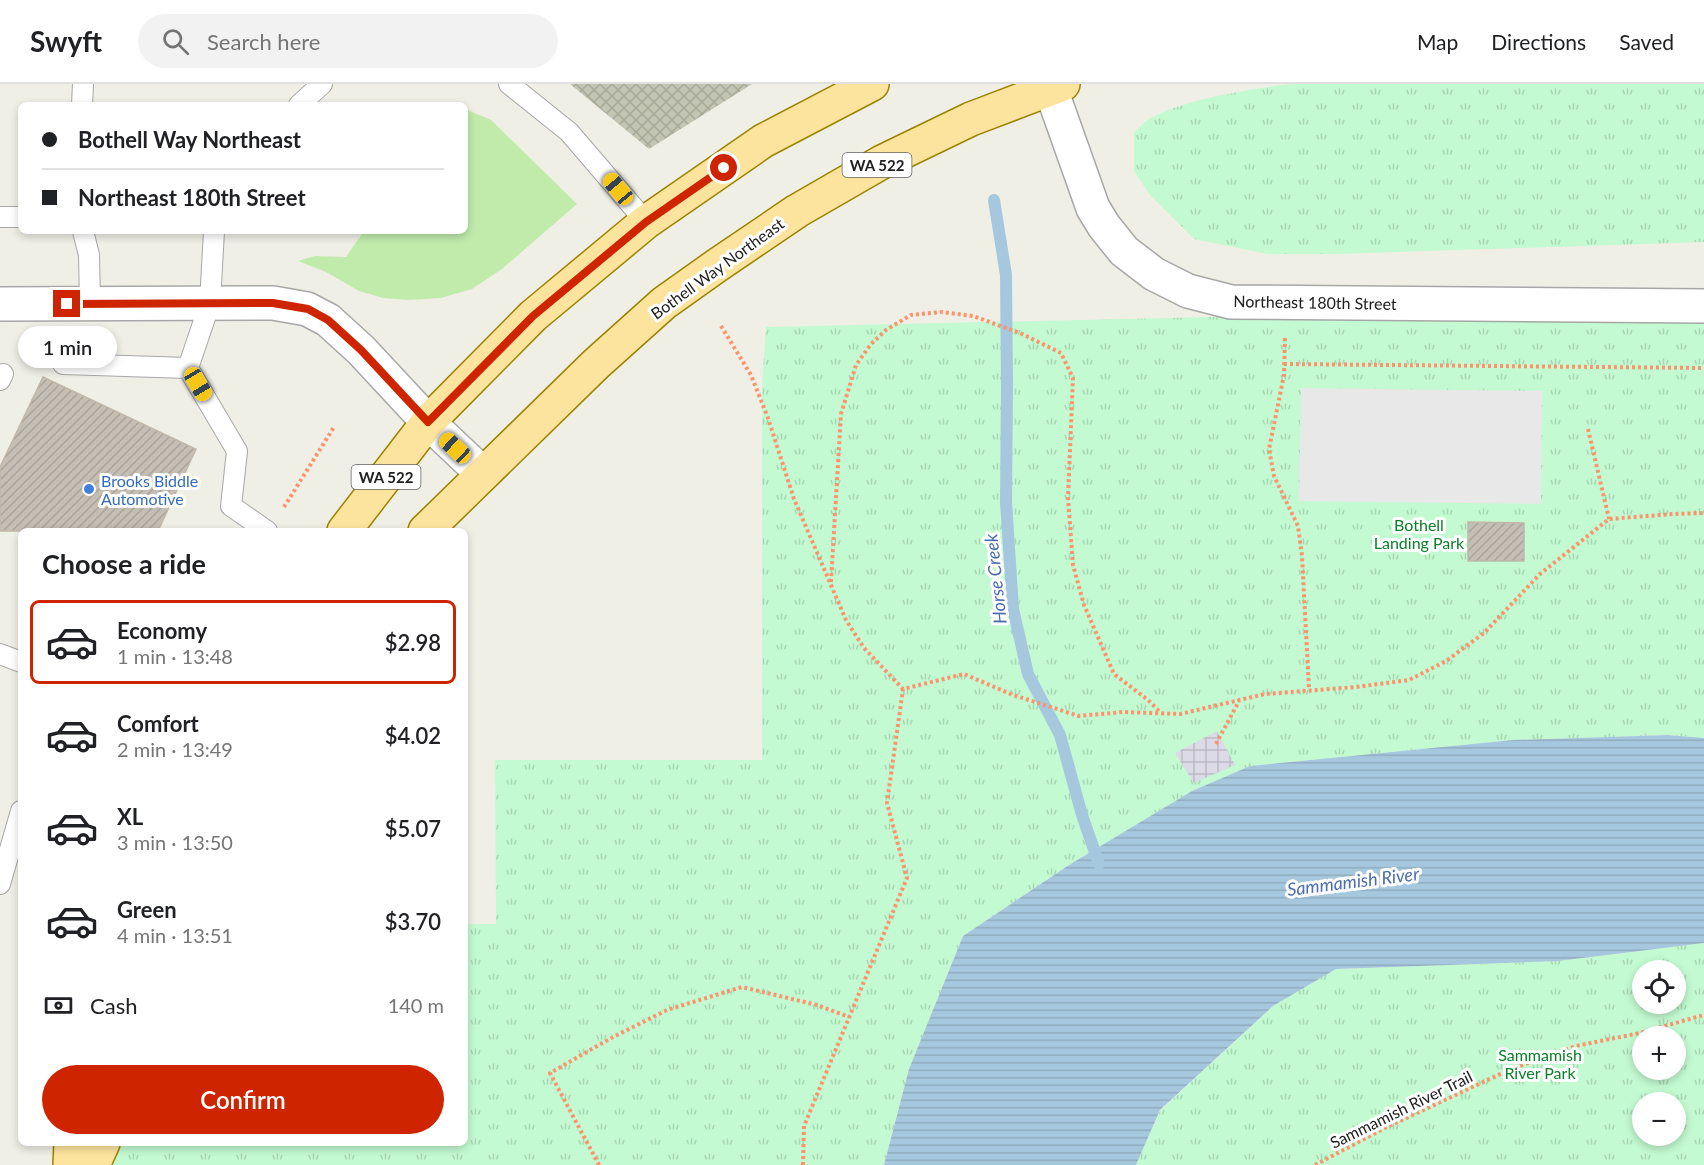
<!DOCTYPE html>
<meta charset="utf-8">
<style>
:root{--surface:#fff;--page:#f2f2f2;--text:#202124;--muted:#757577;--line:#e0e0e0;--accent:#cf2400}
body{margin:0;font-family:Lato,sans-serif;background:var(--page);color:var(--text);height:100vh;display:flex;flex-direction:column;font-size:22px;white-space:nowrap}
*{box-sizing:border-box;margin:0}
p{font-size:20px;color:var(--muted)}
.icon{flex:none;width:33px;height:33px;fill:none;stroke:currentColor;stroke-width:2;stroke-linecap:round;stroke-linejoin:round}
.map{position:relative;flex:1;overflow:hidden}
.side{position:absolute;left:18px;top:444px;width:450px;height:618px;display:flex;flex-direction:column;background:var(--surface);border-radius:9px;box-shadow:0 3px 9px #0003}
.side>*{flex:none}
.banner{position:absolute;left:18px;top:18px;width:450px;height:132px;border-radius:9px;box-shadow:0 3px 9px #0003;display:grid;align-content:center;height:132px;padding:0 24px;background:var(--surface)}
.tools{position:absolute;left:1632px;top:876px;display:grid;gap:12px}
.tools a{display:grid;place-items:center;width:54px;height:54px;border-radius:50%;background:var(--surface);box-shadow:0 3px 9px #0003;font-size:30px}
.end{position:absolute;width:27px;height:27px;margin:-14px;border:8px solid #cf2400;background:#fff;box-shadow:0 0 0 3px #fff}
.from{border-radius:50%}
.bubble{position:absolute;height:42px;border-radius:21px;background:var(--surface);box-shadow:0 3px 9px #0003;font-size:20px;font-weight:600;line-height:42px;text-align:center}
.car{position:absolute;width:18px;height:36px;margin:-18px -9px;border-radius:8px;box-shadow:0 0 4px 2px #0007;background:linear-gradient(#f5c518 24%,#345 0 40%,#f5c518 0 76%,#345 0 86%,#f5c518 0)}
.banner b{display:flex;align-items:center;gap:21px;height:57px;font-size:22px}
.banner b+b{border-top:2px solid var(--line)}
.banner i{width:15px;height:15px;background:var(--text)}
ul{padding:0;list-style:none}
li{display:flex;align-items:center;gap:18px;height:84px;margin:0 12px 9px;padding:0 12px;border:3px solid transparent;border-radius:9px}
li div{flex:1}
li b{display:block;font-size:22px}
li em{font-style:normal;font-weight:600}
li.selected{border-color:var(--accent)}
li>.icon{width:54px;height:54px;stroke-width:1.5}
h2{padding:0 24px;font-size:27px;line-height:72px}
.pay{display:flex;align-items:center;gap:15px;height:66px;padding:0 24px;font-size:22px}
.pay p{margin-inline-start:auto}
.button{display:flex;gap:12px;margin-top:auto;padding:12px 24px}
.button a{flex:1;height:69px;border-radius:36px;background:var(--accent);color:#fff;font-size:24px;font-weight:600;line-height:69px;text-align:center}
header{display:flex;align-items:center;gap:36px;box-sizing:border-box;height:84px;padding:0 30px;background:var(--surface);border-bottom:2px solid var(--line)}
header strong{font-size:28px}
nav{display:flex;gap:33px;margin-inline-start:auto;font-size:21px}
.search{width:420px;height:54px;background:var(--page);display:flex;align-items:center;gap:15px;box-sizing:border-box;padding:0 21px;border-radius:33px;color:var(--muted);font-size:22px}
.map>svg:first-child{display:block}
.construction{fill:url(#construction-cross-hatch)}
.grass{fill:#c0ebab}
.park{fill:url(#park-tufts);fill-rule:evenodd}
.parking{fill:#e8e8e8}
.plaza{fill:url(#plaza-grid)}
.water{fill:url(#water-rules)}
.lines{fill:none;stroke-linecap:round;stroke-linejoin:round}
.stream{stroke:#a6c8de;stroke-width:12}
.building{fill:url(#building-hatch);stroke:#c2b8a8;stroke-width:1.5}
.service-casing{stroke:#a7a7a7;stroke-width:22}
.minor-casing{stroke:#a7a7a7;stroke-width:36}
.tertiary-casing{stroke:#a7a7a7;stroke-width:36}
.primary-casing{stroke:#9b8300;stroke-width:36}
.path{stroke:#fb946c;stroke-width:4;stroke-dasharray:3 3;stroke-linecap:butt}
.service{stroke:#fff;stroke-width:20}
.minor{stroke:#fff;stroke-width:33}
.tertiary{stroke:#fff;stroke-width:33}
.primary{stroke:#fde49e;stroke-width:33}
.route{stroke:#cf2400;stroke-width:8}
.shop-dot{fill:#3f7fe0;stroke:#fff;stroke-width:2}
.labels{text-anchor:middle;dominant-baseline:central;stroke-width:6;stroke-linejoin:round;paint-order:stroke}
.shield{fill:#fff;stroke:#636363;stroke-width:1.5}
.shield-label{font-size:15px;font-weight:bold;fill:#202020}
.street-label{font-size:16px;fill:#202020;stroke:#fff}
.shop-label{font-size:16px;fill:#366cbe;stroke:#fff;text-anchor:start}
.park-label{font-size:16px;fill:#0a8129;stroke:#fff}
.water-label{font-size:18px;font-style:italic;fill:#4a6cb1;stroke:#fff}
</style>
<header>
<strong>Swyft</strong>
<div class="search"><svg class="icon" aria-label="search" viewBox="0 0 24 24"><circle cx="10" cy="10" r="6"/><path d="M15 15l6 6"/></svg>Search here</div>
<nav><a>Map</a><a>Directions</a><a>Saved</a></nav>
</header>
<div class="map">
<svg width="1704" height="1081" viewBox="0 0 1704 1081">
<defs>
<pattern id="construction-cross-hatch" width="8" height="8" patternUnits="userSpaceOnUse" patternTransform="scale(1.5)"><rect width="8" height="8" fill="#c2c5b1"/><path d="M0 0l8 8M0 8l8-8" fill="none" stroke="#a6a998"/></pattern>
<pattern id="park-tufts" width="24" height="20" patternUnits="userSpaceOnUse" patternTransform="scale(1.5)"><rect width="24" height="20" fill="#c3fad1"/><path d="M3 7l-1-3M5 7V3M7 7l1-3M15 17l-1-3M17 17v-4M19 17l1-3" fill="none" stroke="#a7d6b3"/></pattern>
<pattern id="plaza-grid" width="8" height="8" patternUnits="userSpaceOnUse" patternTransform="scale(1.5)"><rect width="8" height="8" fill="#dcdae6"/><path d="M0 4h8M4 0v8" fill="none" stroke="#bcbbc5"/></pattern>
<pattern id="water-rules" width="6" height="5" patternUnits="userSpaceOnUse" patternTransform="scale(1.5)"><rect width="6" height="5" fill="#a6c8de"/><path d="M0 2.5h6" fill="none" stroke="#8facbe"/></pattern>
<pattern id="building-hatch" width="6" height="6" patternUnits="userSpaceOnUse" patternTransform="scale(1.5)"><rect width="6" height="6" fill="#c5beb5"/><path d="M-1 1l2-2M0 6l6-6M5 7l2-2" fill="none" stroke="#a9a39b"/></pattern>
</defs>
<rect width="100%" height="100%" fill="#f0efe6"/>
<path class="construction" d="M570 0H752L649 65Z"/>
<path class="grass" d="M465 25 491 36 577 120 502 185 472 205 441 214 408 216 383 214 359 207 326 188 298 177 315 172 346 173 364 147H465Z"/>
<path class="park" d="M1290 0H1704V158L1337 170H1268L1194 155 1150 111 1134 87V49C1139 44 1144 37 1151 34 1190 14 1247 6 1290 0Z
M1211 233H1704V654L1668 651 1514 656 1250 682 1192 707 1069 781 963 852 909 985 884 1081H93L103 1059H465V840H496L495 676H762V302L766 243Z
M1704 859V1081H1136L1160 1027 1273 922 1336 885 1558 877ZM1642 886H1676V920H1642ZM1642 952H1676V986H1642ZM1642 1018H1676V1052H1642Z"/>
<path class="parking" d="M1301 304 1542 307 1541 420 1299 417Z"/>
<path class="plaza" d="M1217 647 1235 681 1194 699 1175 669Z"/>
<path class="water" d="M1668 651 1704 654V859L1558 877 1336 885 1273 922 1160 1026 1136 1081H884L909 985 963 852 1069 781 1192 707 1250 682 1513 656Z"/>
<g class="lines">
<path class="stream" d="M994 116 1006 191 1007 302 1006 418 1013 525 1028 590 1060 651 1082 731 1099 780"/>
</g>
<path class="building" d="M43 293 196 365 158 447H0V383Z
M1468 438 1524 439V477H1468Z"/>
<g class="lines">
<defs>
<path id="service" d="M509 0 569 48 646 138
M82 21 83 0
M299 21 322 0
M0 133H21
M83 147 89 171 90 219
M214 147 210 219 188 284 237 367 231 422 267 447
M63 280 188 284
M0 296 3 290
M0 570 21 578
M0 800 21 727"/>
<path id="minor" d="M1049 0 1093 124 1104 142 1124 167 1154 190 1188 207 1231 218 1704 222"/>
<path id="tertiary" d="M0 220 273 219 307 225 328 236 361 266 428 338 483 390"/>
<path id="primary" d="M344 447 428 338 533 232 646 138 763 57 872 0
M425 447 596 280 664 219 716 182 797 127 882 78 971 35 1063 0
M70 1081 71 1059
M93 1081 103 1059"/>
</defs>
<use href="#service" class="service-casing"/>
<use href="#minor" class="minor-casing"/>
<use href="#tertiary" class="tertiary-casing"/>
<use href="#primary" class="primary-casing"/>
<path class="path" d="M721 242 751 291 768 334 794 415 846 536 864 564 903 605
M1285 254 1284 291 1269 365 1274 392 1298 442 1302 472 1309 605
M1284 280 1704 284
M1588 345 1609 435
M284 423 334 343
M831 498 841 330 856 281 871 260 886 246 911 231 941 228 973 232 1020 249 1061 269 1073 294 1068 414 1073 481 1084 521 1114 590 1148 616 1161 629
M1216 660 1239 617
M599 1081 550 989 613 953 667 926 742 903 817 921 849 933
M803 1081 804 1042 907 794 887 719 903 605 964 590 1013 611 1079 632 1123 628 1180 630 1265 610 1356 603 1409 596 1446 577 1484 549 1540 490 1609 435 1673 430 1704 429
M1315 1081 1385 1044 1511 985 1576 962 1640 949 1704 931"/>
<use href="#service" class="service"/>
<use href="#minor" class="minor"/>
<use href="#tertiary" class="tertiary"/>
<use href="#primary" class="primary"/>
</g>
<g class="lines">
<path class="route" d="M67 220 273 219 308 225 328 236 361 266 428 338 533 232 646 138 724 84"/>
</g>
<circle class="shop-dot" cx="89" cy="405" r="6"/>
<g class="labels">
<g class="shield">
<rect x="842.5" y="69" width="69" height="24" rx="4.5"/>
<rect x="351.5" y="381" width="69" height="24" rx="4.5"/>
</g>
<g class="shield-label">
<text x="877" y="81">WA 522</text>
<text x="386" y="393">WA 522</text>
</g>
<g class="street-label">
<text transform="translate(717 184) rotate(-36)">Bothell Way Northeast</text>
<text transform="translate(1315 218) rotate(1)">Northeast 180th Street</text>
<text transform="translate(1401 1025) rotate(-26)">Sammamish River Trail</text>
</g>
<g class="shop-label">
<text x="101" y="396">Brooks Biddle<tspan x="101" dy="18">Automotive</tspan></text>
</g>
<g class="park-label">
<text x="1419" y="440">Bothell<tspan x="1419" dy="18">Landing Park</tspan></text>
<text x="1540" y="970">Sammamish<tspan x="1540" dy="18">River Park</tspan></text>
</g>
<g class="water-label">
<text transform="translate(995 495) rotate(-96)">Horse Creek</text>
<text transform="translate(1353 797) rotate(-7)">Sammamish River</text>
</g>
</g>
</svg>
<div class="tools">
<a><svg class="icon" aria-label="locate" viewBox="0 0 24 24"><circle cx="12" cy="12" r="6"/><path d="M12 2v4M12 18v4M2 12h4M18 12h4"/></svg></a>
<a>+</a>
<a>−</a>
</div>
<i class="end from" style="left:724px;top:84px"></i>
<i class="end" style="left:67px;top:220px"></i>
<div class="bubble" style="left:18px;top:242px;width:99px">1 min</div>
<i class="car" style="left:618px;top:105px;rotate:320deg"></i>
<i class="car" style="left:198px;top:300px;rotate:149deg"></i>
<i class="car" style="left:455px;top:364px;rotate:313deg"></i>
<div class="banner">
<b><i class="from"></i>Bothell Way Northeast</b>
<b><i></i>Northeast 180th Street</b>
</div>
<section class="side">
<h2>Choose a ride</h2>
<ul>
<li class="selected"><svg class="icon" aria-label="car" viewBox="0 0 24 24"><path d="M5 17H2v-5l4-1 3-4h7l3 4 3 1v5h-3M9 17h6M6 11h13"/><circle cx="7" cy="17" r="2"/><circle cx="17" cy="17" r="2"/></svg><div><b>Economy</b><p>1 min · 13:48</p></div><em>$2.98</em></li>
<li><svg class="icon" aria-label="car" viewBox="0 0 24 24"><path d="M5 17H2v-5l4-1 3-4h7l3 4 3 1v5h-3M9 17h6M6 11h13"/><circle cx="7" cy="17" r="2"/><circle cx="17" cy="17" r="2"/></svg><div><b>Comfort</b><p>2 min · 13:49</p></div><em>$4.02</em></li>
<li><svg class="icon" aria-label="car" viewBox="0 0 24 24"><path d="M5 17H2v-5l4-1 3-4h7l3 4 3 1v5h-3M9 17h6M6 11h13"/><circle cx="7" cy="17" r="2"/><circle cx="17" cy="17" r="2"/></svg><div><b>XL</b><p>3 min · 13:50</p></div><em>$5.07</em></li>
<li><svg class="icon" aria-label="car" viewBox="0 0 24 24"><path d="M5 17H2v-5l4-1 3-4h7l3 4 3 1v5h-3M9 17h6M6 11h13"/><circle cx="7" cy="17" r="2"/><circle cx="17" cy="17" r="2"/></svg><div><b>Green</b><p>4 min · 13:51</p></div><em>$3.70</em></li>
</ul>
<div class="pay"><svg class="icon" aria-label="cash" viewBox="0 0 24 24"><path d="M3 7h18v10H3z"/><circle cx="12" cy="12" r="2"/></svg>Cash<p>140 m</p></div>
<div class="button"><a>Confirm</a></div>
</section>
</div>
